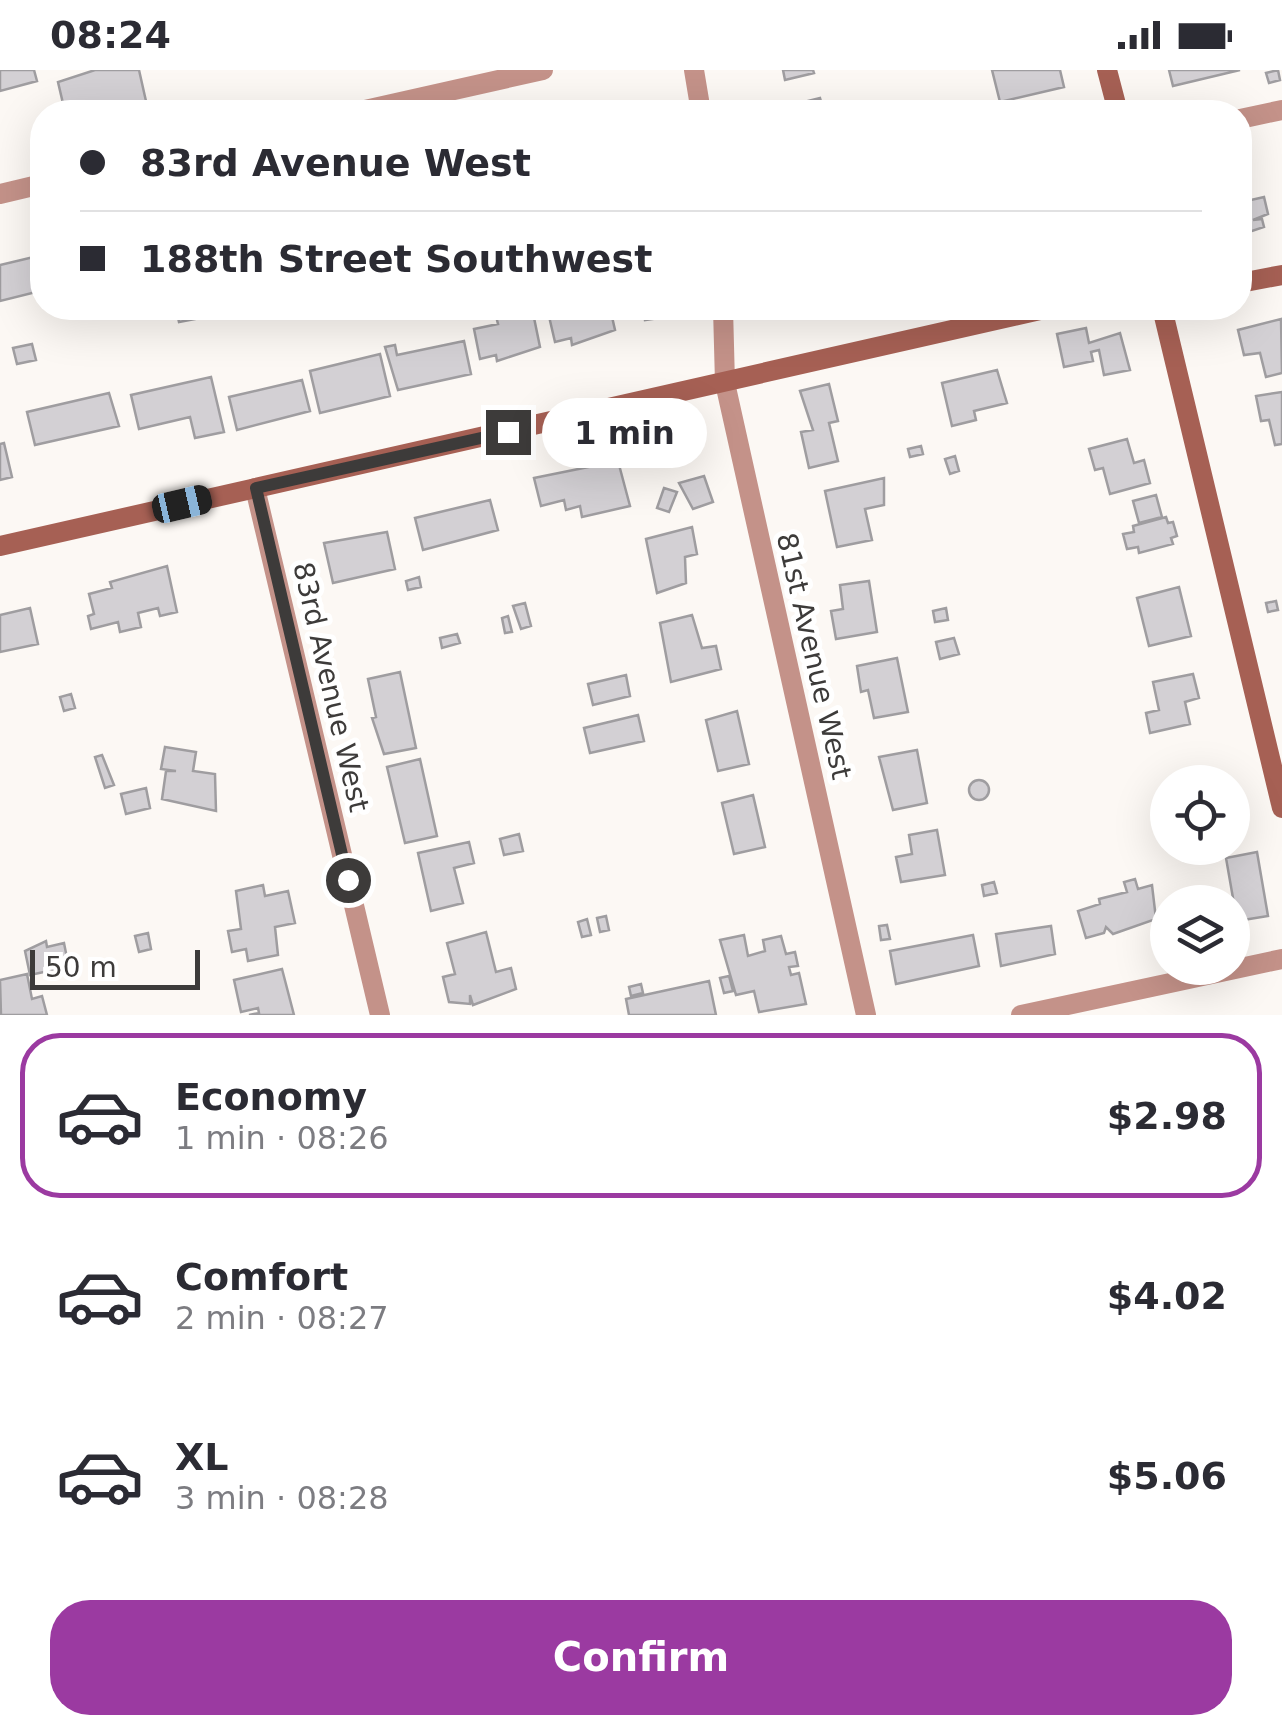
<!DOCTYPE html>
<meta charset="utf-8">
<style>
:root{--surface:#fff;--page:#f2f2f3;--text:#2b2b33;--muted:#7c7c81;--line:#e1e1e2;--accent:#9b3aa1}
body{margin:0;font-family:"DejaVu Sans",sans-serif;background:var(--page);color:var(--text);height:100vh;display:flex;flex-direction:column;font-size:38px;white-space:nowrap}
*{box-sizing:border-box;margin:0}
p{font-size:32px;color:var(--muted)}
.icon{flex:none;width:55px;height:55px;fill:none;stroke:currentColor;stroke-width:2;stroke-linecap:round;stroke-linejoin:round}
.map{position:relative;height:945px;overflow:hidden}
.sheet{display:flex;flex-direction:column;background:var(--surface);flex:1}
.sheet>*{flex:none}
.guide{position:absolute;left:30px;top:30px;width:1222px;height:220px;border-radius:40px;box-shadow:0 10px 40px #0002;display:grid;align-content:center;height:220px;padding:0 50px;background:var(--surface)}
.controls{position:absolute;left:1150px;top:695px;display:grid;gap:20px}
.controls a{display:grid;place-items:center;width:100px;height:100px;border-radius:50%;background:var(--surface);box-shadow:0 10px 40px #0002;font-size:50px}
.scale{position:absolute;left:30px;bottom:25px;width:170px;box-sizing:border-box;padding-left:10px;border:5px solid #3d3b3a;border-top:0;font-size:28px;line-height:35px;white-space:nowrap;color:#3d3b3a;-webkit-text-stroke:8px #fff;paint-order:stroke}
.end{position:absolute;width:45px;height:45px;margin:-22px;border:12px solid #3d3b3a;background:#fff;box-shadow:0 0 0 5px #fff}
.from{border-radius:50%}
.bubble{position:absolute;height:70px;border-radius:35px;background:var(--surface);box-shadow:0 10px 40px #0002;font-size:32px;font-weight:700;line-height:70px;text-align:center}
.car{position:absolute;width:30px;height:60px;margin:-30px -15px;border-radius:12px;box-shadow:0 0 8px 2px #0007;background:linear-gradient(#222 24%,#8ab4d8 0 40%,#222 0 76%,#8ab4d8 0 86%,#222 0)}
.guide b{display:flex;align-items:center;gap:35px;height:95px;font-size:38px}
.guide b+b{border-top:2px solid var(--line)}
.guide i{width:25px;height:25px;background:var(--text)}
ul{padding:18px 0 0;list-style:none}
li{display:flex;align-items:center;gap:30px;height:165px;margin:0 20px 15px;padding:0 30px;border:5px solid transparent;border-radius:40px}
li div{flex:1}
li b{display:block;font-size:38px}
li em{font-style:normal;font-weight:700}
li.active{border-color:var(--accent)}
li>.icon{width:90px;height:90px;stroke-width:1.5}
.cta{display:flex;gap:20px;margin-top:auto;padding:20px 50px}
.cta a{flex:1;height:115px;border-radius:40px;background:var(--accent);color:#fff;font-size:40px;font-weight:700;line-height:115px;text-align:center}
.status{display:flex;justify-content:space-between;align-items:center;height:70px;padding:0 50px;background:var(--surface);direction:ltr}
.status svg{height:28px;fill:currentColor}
.map>svg:first-child{display:block}
.building{fill:#d3d0d4;stroke:#9f9da0;stroke-width:2.5}
.lines{fill:none;stroke-linecap:round;stroke-linejoin:round}
.street{stroke:#c49289;stroke-width:20}
.secondary{stroke:#a66054;stroke-width:20}
.route{stroke:#3d3b3a;stroke-width:12}
.labels{text-anchor:middle;dominant-baseline:central;stroke-width:10;stroke-linejoin:round;paint-order:stroke}
.street-label{font-size:28px;fill:#3d3b3a;stroke:#fff}
</style>
<div class="status"><b>08:24</b><svg viewBox="0 0 49 12"><path d="M0 12V9h3v3zM5 12V6h3v6zM10 12V3h3v9zM15 12V0h3v12zM26 1h20v11H26zM47 4h2v5h-2z"/></svg></div>
<div class="map">
<svg width="1282" height="945" viewBox="0 0 1282 945">
<rect width="100%" height="100%" fill="#fcf8f4"/>
<path class="building" d="M0 0H34L37 11 0 21Z
M95 0H139L148 40 122 42 120 34 65 42 58 12Z
M783 0H813L814 3 785 10Z
M992 0H1060L1064 17 1000 32Z
M1169 0H1240L1173 16Z
M1278 0 1280 10 1269 13 1266 3Z
M820 28 824 42H789L788 36Z
M1250 124 1251 130 1264 127 1268 144 1253 150 1262 149 1264 157 1240 165V126Z
M42 185V229L40 221 0 231V195Z
M176 238H193L195 249 179 252Z
M513 238H532L540 277 497 291 496 285 480 289 474 259 498 254 495 242Z
M569 238H610L615 260 572 275 571 268 555 272 548 242Z
M643 238H679L680 245 645 250Z
M1281 249 1282 303 1266 307 1260 283 1244 285 1238 260Z
M1086 258 1089 273 1120 263 1130 300 1104 305 1099 280 1091 282 1093 291 1064 297 1057 264Z
M464 271 471 304 398 320 385 277 395 275 397 285Z
M32 274 36 290 17 294 13 278Z
M380 284 390 326 320 343 310 301Z
M997 300 1007 333 974 341 976 350 952 356 942 313Z
M211 307 224 362 195 368 190 347 139 359 131 325Z
M302 310 310 341 237 360 229 327Z
M829 314 838 351 829 353 838 391 809 398 801 362 813 360 800 321Z
M1282 322V374L1275 375 1269 350 1261 351 1256 326Z
M109 323 119 356 35 375 27 342Z
M1127 369 1134 393 1144 390 1150 413 1110 424 1103 398 1095 400 1089 379Z
M4 373 12 407 0 410V374Z
M921 376 923 384 910 387 908 379Z
M955 386 959 401 950 404 945 389Z
M618 391 630 436 582 447 580 436 566 440 564 430 541 436 534 408Z
M704 406 713 432 693 439 679 413Z
M884 408V435L865 439 872 470 837 477 825 421Z
M664 418 677 422 669 442 657 438Z
M1156 425 1162 447 1139 453 1133 431Z
M490 430 498 460 423 480 415 448Z
M1166 447 1168 453 1173 452 1177 466 1171 468 1173 474 1139 483 1138 477 1127 479 1123 464 1134 462 1133 456Z
M692 457 697 484 685 487 686 513 657 523 646 469Z
M387 462 395 499 333 513 324 473Z
M167 496 177 542 160 546 158 538 138 543 141 557 120 562 118 552 91 559 88 546 94 544 89 524 112 518 110 512Z
M419 507 421 517 408 520 406 511Z
M869 511 877 562 836 569 831 541 843 539 840 515Z
M1179 517 1191 566 1149 576 1137 528Z
M1276 531 1278 540 1268 542 1266 533Z
M525 533 531 556 521 559 513 536Z
M30 538 38 574 0 582V545Z
M946 538 948 550 935 552 933 541Z
M692 545 702 578 716 576 721 599 671 612 660 553Z
M508 546 512 562 505 563 502 548Z
M457 564 460 573 442 578 440 568Z
M954 568 959 584 940 589 936 572Z
M897 588 908 642 874 648 868 620 861 622 857 596Z
M400 602 416 678 384 684 372 648 376 647 368 609Z
M1193 604 1199 628 1185 632 1190 654 1150 663 1146 643 1159 640 1153 612Z
M626 605 630 626 593 635 588 614Z
M71 624 75 638 64 641 60 627Z
M737 641 749 694 718 701 706 650Z
M638 645 644 671 590 683 584 658Z
M165 677 196 682 193 701 215 704 216 741 162 729 166 701H176L161 699Z
M917 680 927 733 893 740 879 687Z
M102 685 114 715 105 718 95 687Z
M420 689 437 766 405 773 387 697Z
M969 720a10 10 0 1 1 20 0a10 10 0 1 1-20 0Z
M146 718 150 738 126 744 121 724Z
M753 725 765 777 734 784 722 733Z
M1239 732 1244 758 1232 760V733Z
M937 760 945 805 901 812 896 787 912 784 909 765Z
M519 764 523 781 504 785 500 769Z
M469 772 474 793 454 798 463 833 431 841 418 783Z
M1257 782 1268 846 1237 851 1226 788Z
M1135 809 1138 819 1152 815 1156 849 1113 864 1106 857 1104 863 1086 868 1078 841 1100 834 1099 829 1127 822 1124 812Z
M994 812 997 823 984 826 982 815Z
M263 815 265 826 288 821 295 853 275 857 278 885 248 891 246 879 232 882 228 861 241 859 236 821Z
M606 846 609 860 600 862 597 848Z
M587 849 591 865 582 867 578 852Z
M887 855 890 869 881 870 879 856Z
M1051 856 1055 884 1001 896 996 864Z
M486 862 496 902 511 898 516 919 473 935 470 925V934L449 932 443 907 455 904 447 873Z
M148 863 151 879 139 882 135 866Z
M744 865 748 886 765 881 763 870 781 866 786 884 795 882 798 896 789 897 791 905 799 903 806 934 759 942 754 921 736 925 720 870Z
M973 865 979 896 896 914 890 881Z
M46 871 47 877 64 873 67 888 51 892 53 900 30 905 25 881Z
M282 899 294 945H249L259 943 258 938 241 942 234 910Z
M27 904 32 929 42 926 47 945H1L0 910Z
M729 906 733 921 724 923 720 908Z
M709 911 716 945H629L626 929Z
M641 914 643 923 631 926 629 917Z"/>
<g class="lines">
<path class="street" d="M694 0 701 42
M356 42 543 0
M1240 49 1282 40
M0 124 42 114
M723 238 725 313 866 945
M255 418 380 945
M1021 945 1282 889"/>
<path class="secondary" d="M1107 0 1118 42
M1240 213 1282 205
M1162 238 1282 738
M0 476 1049 238"/>
</g>
<g class="lines">
<path class="route" d="M348 810 256 418 508 362"/>
</g>
<g class="labels">
<g class="street-label">
<text transform="translate(814 586) rotate(77)">81st Avenue West</text>
<text transform="translate(331 617) rotate(77)">83rd Avenue West</text>
</g>
</g>
</svg>
<div class="controls">
<a><svg class="icon" aria-label="locate" viewBox="0 0 24 24"><circle cx="12" cy="12" r="6"/><path d="M12 2v4M12 18v4M2 12h4M18 12h4"/></svg></a>
<a><svg class="icon" aria-label="layers" viewBox="0 0 24 24"><path d="M12 4l9 5-9 5-9-5zM3 14l9 5 9-5"/></svg></a>
</div>
<div class="scale">50 m</div>
<i class="end from" style="left:348px;top:810px"></i>
<i class="end" style="left:508px;top:362px"></i>
<div class="bubble" style="left:542px;top:328px;width:165px">1 min</div>
<i class="car" style="left:182px;top:434px;rotate:77deg"></i>
<div class="guide">
<b><i class="from"></i>83rd Avenue West</b>
<b><i></i>188th Street Southwest</b>
</div>
</div>
<section class="sheet">
<ul>
<li class="active"><svg class="icon" aria-label="car" viewBox="0 0 24 24"><path d="M5 17H2v-5l4-1 3-4h7l3 4 3 1v5h-3M9 17h6M6 11h13"/><circle cx="7" cy="17" r="2"/><circle cx="17" cy="17" r="2"/></svg><div><b>Economy</b><p>1 min · 08:26</p></div><em>$2.98</em></li>
<li><svg class="icon" aria-label="car" viewBox="0 0 24 24"><path d="M5 17H2v-5l4-1 3-4h7l3 4 3 1v5h-3M9 17h6M6 11h13"/><circle cx="7" cy="17" r="2"/><circle cx="17" cy="17" r="2"/></svg><div><b>Comfort</b><p>2 min · 08:27</p></div><em>$4.02</em></li>
<li><svg class="icon" aria-label="car" viewBox="0 0 24 24"><path d="M5 17H2v-5l4-1 3-4h7l3 4 3 1v5h-3M9 17h6M6 11h13"/><circle cx="7" cy="17" r="2"/><circle cx="17" cy="17" r="2"/></svg><div><b>XL</b><p>3 min · 08:28</p></div><em>$5.06</em></li>
</ul>
<div class="cta"><a>Confirm</a></div>
</section>
